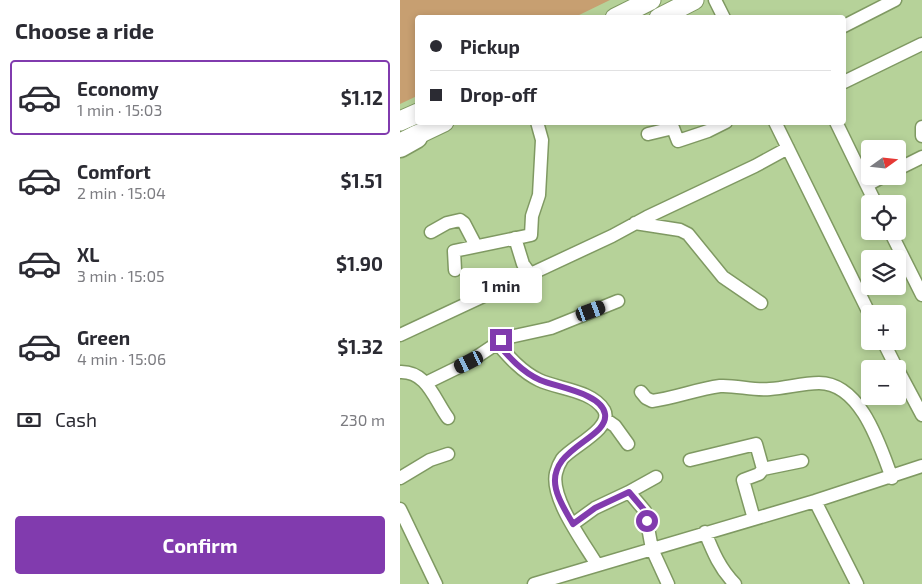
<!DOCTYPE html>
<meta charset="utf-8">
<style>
:root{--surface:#fff;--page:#f2f2f3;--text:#2b2b33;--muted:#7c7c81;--line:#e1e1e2;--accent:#813bae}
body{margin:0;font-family:"Exo 2",sans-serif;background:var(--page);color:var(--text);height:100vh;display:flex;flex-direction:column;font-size:19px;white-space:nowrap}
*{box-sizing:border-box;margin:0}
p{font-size:16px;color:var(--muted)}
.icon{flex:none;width:28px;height:28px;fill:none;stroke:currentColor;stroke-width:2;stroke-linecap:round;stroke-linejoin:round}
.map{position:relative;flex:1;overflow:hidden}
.details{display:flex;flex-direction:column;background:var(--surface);width:400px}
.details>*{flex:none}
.hud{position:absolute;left:15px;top:15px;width:431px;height:110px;border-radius:5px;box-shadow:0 2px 8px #0003;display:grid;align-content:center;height:110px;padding:0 15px;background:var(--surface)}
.needle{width:32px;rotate:75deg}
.fabs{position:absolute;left:461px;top:140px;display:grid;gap:10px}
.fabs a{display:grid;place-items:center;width:45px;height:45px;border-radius:5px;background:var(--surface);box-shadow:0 2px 8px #0003;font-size:25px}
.end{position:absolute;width:22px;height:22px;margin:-11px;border:6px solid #813bae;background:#fff;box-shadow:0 0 0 2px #fff}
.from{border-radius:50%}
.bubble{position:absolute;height:35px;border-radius:5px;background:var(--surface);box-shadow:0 2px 8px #0003;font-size:16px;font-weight:700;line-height:35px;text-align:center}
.car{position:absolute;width:15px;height:30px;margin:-15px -8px;border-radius:6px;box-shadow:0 0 4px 1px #0007;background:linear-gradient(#222 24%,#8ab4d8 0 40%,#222 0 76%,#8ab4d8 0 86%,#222 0)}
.hud b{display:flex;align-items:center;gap:18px;height:48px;font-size:19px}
.hud b+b{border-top:1px solid var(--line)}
.hud i{width:12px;height:12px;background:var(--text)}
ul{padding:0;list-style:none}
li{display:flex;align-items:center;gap:15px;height:75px;margin:0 10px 8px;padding:0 5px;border:2px solid transparent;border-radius:5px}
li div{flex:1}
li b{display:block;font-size:19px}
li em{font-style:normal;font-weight:700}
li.on{border-color:var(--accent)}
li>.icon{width:45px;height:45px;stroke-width:1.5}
h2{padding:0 15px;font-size:22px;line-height:60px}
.pay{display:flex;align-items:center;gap:12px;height:55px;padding:0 15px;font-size:19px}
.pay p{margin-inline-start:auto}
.button{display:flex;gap:10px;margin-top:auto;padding:10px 15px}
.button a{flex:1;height:58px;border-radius:5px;background:var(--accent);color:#fff;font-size:20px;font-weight:700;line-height:58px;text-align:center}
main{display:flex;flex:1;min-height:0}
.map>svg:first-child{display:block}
.green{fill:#c79f71}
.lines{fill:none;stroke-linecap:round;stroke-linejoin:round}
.street-casing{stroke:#7f9962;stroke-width:15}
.primary-casing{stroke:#7f9962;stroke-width:21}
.highway-casing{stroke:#7f9962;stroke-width:25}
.street{stroke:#fff;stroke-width:12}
.primary{stroke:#fff;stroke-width:19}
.highway{stroke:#fff;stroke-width:22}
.route{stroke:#813bae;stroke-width:6}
</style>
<main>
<section class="details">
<h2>Choose a ride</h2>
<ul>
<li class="on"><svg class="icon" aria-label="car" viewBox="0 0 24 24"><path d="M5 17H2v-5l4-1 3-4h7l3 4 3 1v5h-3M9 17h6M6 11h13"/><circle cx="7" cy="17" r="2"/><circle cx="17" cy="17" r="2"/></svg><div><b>Economy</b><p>1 min · 15:03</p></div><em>$1.12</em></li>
<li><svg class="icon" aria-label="car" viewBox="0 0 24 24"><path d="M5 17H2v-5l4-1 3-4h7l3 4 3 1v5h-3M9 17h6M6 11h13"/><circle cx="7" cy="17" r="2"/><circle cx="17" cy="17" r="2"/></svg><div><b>Comfort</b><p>2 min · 15:04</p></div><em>$1.51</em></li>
<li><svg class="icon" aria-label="car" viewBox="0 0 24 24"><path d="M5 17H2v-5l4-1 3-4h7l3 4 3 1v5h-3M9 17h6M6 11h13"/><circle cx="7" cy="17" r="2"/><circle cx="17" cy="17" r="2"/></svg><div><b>XL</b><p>3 min · 15:05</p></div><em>$1.90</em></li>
<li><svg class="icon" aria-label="car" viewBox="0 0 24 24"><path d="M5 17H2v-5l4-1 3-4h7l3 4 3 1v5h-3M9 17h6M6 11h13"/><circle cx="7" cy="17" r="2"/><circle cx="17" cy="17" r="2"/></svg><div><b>Green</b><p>4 min · 15:06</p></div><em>$1.32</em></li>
</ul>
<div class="pay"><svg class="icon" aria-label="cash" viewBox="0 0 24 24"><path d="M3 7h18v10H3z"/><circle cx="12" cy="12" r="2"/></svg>Cash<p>230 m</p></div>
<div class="button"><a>Confirm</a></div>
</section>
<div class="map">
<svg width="522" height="584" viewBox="0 0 522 584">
<rect width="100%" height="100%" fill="#b6d299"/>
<path class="green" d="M0 0H210L175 17 18 18 17 96 0 104Z"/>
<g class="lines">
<defs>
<path id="street" d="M315 0 324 18
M444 26 495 0
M444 82 522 44
M375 122 470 315
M436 122 476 204
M522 127V136
M248 134 273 128 278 141 308 131 326 122
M498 169 522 157
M467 185 484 176
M235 223 280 230 288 234 323 277 361 303
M490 231 522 295
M31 232 47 223 60 220 64 223 76 246
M115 238 123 264 130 274
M55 270 54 251 131 235 132 216 139 195 142 140 137 122
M0 335 212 236 247 217 355 166 388 148
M483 341 497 369
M97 343C109 357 122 372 139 380 158 389 192 390 204 410 214 428 171 447 162 459 160 462 157 469 156 473 150 498 184 543 197 565
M498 370 522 415
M0 372C27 371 34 399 48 418
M26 383 69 362 105 338 151 328 218 301
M241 392 246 398 252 401C275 398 297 389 320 386 337 385 353 391 370 389 386 388 403 383 419 383 461 383 480 446 492 478
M205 419 215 426 228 444
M290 460 356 444 363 469
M256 477 229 492 245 511 252 549 268 584
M0 478 30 460 48 454
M415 501 457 584
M0 509 36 584
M354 519 343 480 359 474 363 469 402 461
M173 524 195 508 229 492
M305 532C313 552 320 569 335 584
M134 584 415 501 522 466"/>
<path id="primary" d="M215 18 251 0
M259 18 294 0
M0 121 18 113
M2 142 44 122"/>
<path id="highway" d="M0 146 16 137"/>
</defs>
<use href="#street" class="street-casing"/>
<use href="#primary" class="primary-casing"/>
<use href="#highway" class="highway-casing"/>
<use href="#street" class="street"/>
<use href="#primary" class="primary"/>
<use href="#highway" class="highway"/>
</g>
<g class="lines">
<path class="route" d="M101 340 97 343C109 357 122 372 140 380 155 387 202 393 205 414 209 439 146 448 156 489 159 502 167 513 173 524L195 508 229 492 245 511 247 521"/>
</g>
</svg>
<div class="fabs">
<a><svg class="needle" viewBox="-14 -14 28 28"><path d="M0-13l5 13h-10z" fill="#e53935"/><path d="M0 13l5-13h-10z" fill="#7c7c81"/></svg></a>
<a><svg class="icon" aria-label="locate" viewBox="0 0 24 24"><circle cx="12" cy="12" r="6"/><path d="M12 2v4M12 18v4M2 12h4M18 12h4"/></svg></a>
<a><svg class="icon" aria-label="layers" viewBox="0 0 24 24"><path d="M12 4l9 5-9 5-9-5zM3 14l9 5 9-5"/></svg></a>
<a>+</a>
<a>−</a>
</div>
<i class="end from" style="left:247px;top:521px"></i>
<i class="end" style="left:101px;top:340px"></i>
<div class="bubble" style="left:60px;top:268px;width:82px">1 min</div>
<i class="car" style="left:191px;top:311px;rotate:70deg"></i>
<i class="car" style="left:69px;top:362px;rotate:244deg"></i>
<div class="hud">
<b><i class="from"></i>Pickup</b>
<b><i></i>Drop-off</b>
</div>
</div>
</main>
